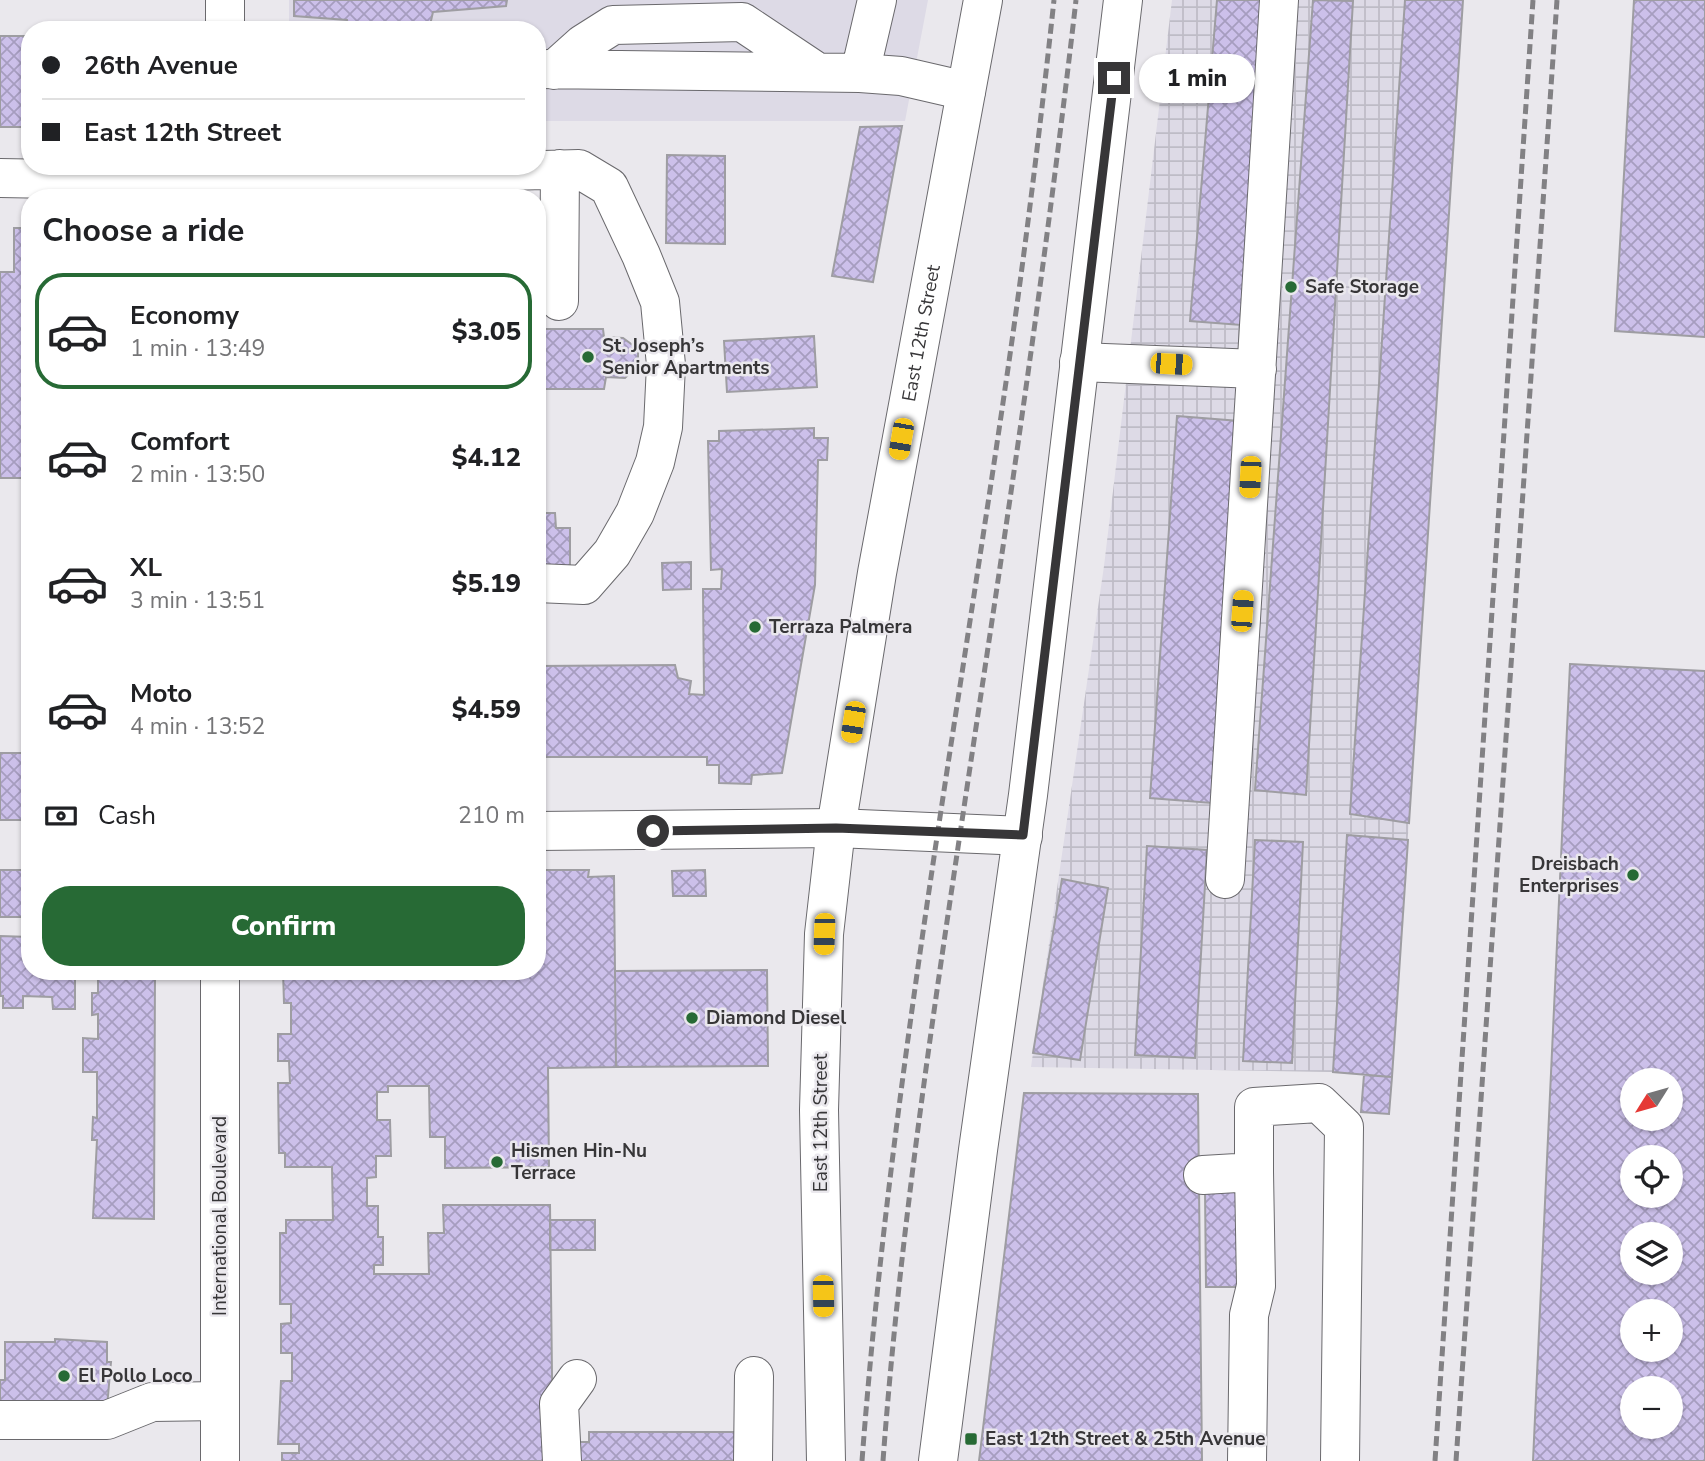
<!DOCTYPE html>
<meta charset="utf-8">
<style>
:root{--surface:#fff;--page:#f2f2f2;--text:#202124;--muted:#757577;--line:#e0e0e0;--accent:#276a35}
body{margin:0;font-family:"Nunito Sans",sans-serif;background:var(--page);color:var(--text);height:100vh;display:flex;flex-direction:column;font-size:26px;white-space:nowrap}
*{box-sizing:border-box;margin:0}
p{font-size:23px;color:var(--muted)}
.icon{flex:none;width:38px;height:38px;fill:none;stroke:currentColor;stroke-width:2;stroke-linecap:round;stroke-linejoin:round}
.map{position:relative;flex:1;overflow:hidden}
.panel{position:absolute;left:21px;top:189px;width:525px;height:791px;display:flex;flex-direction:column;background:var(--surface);border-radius:28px;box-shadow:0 2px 5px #0004}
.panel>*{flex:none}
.guide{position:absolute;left:21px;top:21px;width:525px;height:154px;border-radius:28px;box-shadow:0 2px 5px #0004;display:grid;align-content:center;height:154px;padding:0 21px;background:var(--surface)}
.needle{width:46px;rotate:233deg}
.tools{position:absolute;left:1620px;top:1068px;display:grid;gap:14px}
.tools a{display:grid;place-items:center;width:63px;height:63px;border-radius:50%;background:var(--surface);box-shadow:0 2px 5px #0004;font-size:35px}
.end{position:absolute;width:32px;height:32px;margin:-16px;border:9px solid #373638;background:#fff;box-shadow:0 0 0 4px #fff}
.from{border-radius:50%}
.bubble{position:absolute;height:49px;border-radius:24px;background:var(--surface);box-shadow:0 2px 5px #0004;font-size:23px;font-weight:800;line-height:49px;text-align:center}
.car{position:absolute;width:21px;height:42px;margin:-21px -10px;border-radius:9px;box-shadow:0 0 5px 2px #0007;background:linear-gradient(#f5c518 24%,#345 0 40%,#f5c518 0 76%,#345 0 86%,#f5c518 0)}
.guide b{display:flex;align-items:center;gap:24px;height:66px;font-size:26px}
.guide b+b{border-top:2px solid var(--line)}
.guide i{width:18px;height:18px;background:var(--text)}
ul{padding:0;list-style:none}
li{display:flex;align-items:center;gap:21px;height:116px;margin:0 14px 10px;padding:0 7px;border:4px solid transparent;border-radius:28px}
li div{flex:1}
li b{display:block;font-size:26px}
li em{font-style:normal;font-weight:800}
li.on{border-color:var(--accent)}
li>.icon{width:63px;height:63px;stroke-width:1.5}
h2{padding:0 21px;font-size:32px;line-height:84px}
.pay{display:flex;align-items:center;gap:18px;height:77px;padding:0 21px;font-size:26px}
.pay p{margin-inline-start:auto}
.action{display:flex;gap:14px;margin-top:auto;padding:14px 21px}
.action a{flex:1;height:80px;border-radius:28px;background:var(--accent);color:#fff;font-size:28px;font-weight:800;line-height:80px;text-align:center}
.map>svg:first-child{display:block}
.built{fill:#dddae6}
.industrial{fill:url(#industrial-grid)}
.building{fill:url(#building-cross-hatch);stroke:#9e9da2;stroke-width:2;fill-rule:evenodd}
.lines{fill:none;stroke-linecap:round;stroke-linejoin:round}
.minor-casing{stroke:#6a696d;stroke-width:40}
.major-casing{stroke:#6a696d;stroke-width:40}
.minor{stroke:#fff;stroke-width:38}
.major{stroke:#fff;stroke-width:38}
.rail{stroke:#828184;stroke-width:5;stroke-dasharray:10 5;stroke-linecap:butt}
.route{stroke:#373638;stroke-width:9}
.poi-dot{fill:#276a35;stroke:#eae8ed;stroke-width:2.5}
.labels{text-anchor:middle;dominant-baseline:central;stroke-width:5;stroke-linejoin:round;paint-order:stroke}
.poi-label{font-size:19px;font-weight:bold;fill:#373638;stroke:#eae8ed;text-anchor:start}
.street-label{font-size:19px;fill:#373638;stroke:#eae8ed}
</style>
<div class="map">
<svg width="1705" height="1461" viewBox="0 0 1705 1461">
<defs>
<pattern id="industrial-grid" width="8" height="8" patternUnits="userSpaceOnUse" patternTransform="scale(1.75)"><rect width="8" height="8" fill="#dddae6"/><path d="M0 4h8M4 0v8" fill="none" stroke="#bebcc6"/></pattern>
<pattern id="building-cross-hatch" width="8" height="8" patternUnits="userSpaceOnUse" patternTransform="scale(1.75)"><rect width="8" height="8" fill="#ccc0ea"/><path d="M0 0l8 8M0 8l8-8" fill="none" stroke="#a69dbf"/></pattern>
</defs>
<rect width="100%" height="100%" fill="#eae8ed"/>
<path class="built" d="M289 0H928L905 121H537V30H289Z"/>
<path class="industrial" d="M1172 0H1463L1392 1077 1333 1072 1031 1067 1104 566Z"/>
<path class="building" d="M294 0H507L506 6 433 12 430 25H348L347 20 294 16Z
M1217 0H1267L1241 325 1190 321Z
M1313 0 1353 1 1306 795 1255 790Z
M1405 0H1463L1409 823 1350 814Z
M1634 0H1705V337L1615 331Z
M0 36H30V127H0Z
M902 126 873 282 832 276 860 127Z
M667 155 725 156V244L666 243Z
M14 228H30V478H0V272H14Z
M537 329H603L604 337 623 338 638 349V365L625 378 606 377 604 389H537Z
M814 336 817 387 727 392 724 341Z
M1177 416 1239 421 1212 803 1150 798Z
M814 428V438H828L827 460H818L815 585 782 773 752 775 751 784 719 783V765H707V757H537V666L675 665 678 678 691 681 689 694 704 695 703 589H721L722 569 711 570 708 441H719V431Z
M537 513H555L556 528H570V566L537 571Z
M691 562V589L663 590 662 563Z
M1570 664 1705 671V1461H1533ZM1633 1080H1671V1118H1633ZM1633 1157H1671V1195H1633ZM1633 1234H1671V1272H1633ZM1633 1311H1671V1349H1633ZM1633 1388H1671V1426H1633Z
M0 753H30V820H0Z
M1347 835 1408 840 1392 1077 1333 1072Z
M1255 840 1303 842 1292 1063 1243 1061Z
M1147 846 1207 850 1195 1058 1135 1055Z
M0 870H30V917H0Z
M537 870H589L588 877 614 876 616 1067 548 1068 549 1167 445 1168V1137H430L429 1086H388V1092H377V1120H390L391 1156H376V1177L367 1178V1206H378V1237H383V1265H374V1274H429L428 1233H444L443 1205H550L553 1461H282V1453H299V1444H278L281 1381H292V1353H281V1324L291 1323V1304H280V1233H286V1220H333L332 1167H285V1153H279L278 1083H290L289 1061H278V1034H291V1003H284L283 971H537Z
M705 870 706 896H673L672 871Z
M1062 879 1108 888 1080 1060 1033 1053Z
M0 936 30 937V971H75V1009H53L52 997 23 996V1008H3V996H0Z
M767 970 768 1066 616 1067 615 971Z
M98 971H155L154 1219 93 1218 97 1140H92L93 1117 97 1118V1072H83V1038L98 1039V1014L92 1015V993H98Z
M1364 1075 1392 1077 1389 1114 1361 1112Z
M1024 1093 1198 1094 1202 1461H979Z
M1243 1188V1287H1206L1205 1189Z
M550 1220H595V1250H550Z
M55 1339 107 1342V1362H111L107 1407 0 1412V1380H5V1342H55Z
M589 1432H736V1461H575L572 1442H589Z"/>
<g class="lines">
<defs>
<path id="minor" d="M877 0 860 73 901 76 966 91
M537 69 860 73
M554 70 583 44 613 25 742 22 817 72
M0 178 166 181 579 169 609 187 641 255 660 302 666 365 663 427 655 462 635 513 612 553 584 585 537 583
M559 301 560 169
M1079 362 1257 369
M537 831 836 828 1023 836
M1225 879 1279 0
M1203 1175 1254 1172V1107L1319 1103 1344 1127 1340 1461
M0 1420H107L152 1402 220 1401
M562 1461 559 1404 577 1379
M753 1461 754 1376
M1247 1461 1249 1315 1256 1286 1254 1172"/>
<g id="major">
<path d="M225 0V30"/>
<path d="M225 198V166"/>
<path d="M220 1461V971"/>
<path id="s1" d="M826 1461 819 1110 824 934 836 828 877 573 983 0"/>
<path d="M938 1461 978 1150 1028 795 1123 0"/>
</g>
</defs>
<use href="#minor" class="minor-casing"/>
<use href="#major" class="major-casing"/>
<use href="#minor" class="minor"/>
<use href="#major" class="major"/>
<path class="rail" d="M862 1461C889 1102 953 746 1005 389 1024 260 1040 130 1054 0
M883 1461C901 1217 939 975 975 734 1012 489 1048 245 1076 0
M1435 1461 1533 0
M1456 1461 1557 0"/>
</g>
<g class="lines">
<path class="route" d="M653 831 836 828 1023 835 1114 78"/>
</g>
<g class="poi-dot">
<circle cx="1291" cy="287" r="7"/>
<circle cx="588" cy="357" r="7"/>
<circle cx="755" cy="627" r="7"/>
<circle cx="1633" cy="875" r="7"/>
<circle cx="692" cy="1018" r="7"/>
<circle cx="497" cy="1162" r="7"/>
<circle cx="64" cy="1376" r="7"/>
<rect x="964" y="1432" width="14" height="14" rx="3.5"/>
</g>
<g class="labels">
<g class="poi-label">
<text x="1305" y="287">Safe Storage</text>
<text x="602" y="346">St. Joseph’s<tspan x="602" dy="22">Senior Apartments</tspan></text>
<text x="769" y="627">Terraza Palmera</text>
<text x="1619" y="864" text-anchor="end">Dreisbach<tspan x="1619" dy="22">Enterprises</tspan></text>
<text x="706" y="1018">Diamond Diesel</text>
<text x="511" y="1151">Hismen Hin-Nu<tspan x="511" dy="22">Terrace</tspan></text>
<text x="78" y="1376">El Pollo Loco</text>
<text x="985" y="1439">East 12th Street &amp; 25th Avenue</text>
</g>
<g class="street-label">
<text stroke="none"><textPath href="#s1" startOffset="1136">East 12th Street</textPath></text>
<text transform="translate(821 1123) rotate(-90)">East 12th Street</text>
<text transform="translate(220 1216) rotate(-90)">International Boulevard</text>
</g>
</g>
</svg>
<div class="tools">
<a><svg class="needle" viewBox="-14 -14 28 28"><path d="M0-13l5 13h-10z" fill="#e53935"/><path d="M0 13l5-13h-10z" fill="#757577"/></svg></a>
<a><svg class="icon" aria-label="locate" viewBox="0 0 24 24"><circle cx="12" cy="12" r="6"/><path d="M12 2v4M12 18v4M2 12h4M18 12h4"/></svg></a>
<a><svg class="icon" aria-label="layers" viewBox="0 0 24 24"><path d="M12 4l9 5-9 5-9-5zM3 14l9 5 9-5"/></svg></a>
<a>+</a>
<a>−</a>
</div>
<i class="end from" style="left:653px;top:831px"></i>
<i class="end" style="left:1114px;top:78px"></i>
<div class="bubble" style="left:1139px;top:54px;width:116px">1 min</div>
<i class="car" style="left:1171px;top:364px;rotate:93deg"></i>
<i class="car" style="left:901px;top:439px;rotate:190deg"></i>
<i class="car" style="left:1250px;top:477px;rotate:183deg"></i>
<i class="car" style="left:1242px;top:611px;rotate:4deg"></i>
<i class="car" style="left:853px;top:722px;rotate:189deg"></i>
<i class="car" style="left:824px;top:934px;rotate:182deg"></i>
<i class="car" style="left:823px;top:1296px;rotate:179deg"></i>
<div class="guide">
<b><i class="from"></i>26th Avenue</b>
<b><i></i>East 12th Street</b>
</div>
<section class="panel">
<h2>Choose a ride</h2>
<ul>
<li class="on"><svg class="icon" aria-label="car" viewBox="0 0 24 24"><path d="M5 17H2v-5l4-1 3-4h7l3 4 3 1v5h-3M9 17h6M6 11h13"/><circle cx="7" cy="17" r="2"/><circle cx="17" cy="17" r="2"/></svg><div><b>Economy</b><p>1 min · 13:49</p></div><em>$3.05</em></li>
<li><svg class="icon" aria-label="car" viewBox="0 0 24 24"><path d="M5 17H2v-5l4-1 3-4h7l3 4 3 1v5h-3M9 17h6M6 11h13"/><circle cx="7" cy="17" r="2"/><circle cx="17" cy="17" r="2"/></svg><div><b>Comfort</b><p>2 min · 13:50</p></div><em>$4.12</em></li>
<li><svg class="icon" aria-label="car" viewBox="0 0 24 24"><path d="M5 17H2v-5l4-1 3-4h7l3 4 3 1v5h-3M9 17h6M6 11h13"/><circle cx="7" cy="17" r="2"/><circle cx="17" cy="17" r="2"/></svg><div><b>XL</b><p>3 min · 13:51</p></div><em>$5.19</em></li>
<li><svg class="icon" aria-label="car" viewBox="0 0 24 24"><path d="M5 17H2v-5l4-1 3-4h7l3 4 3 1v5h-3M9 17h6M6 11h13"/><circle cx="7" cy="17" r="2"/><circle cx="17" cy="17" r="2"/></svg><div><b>Moto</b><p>4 min · 13:52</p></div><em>$4.59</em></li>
</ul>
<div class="pay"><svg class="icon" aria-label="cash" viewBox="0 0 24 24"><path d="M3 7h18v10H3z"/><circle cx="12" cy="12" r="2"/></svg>Cash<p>210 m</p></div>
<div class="action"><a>Confirm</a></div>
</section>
</div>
